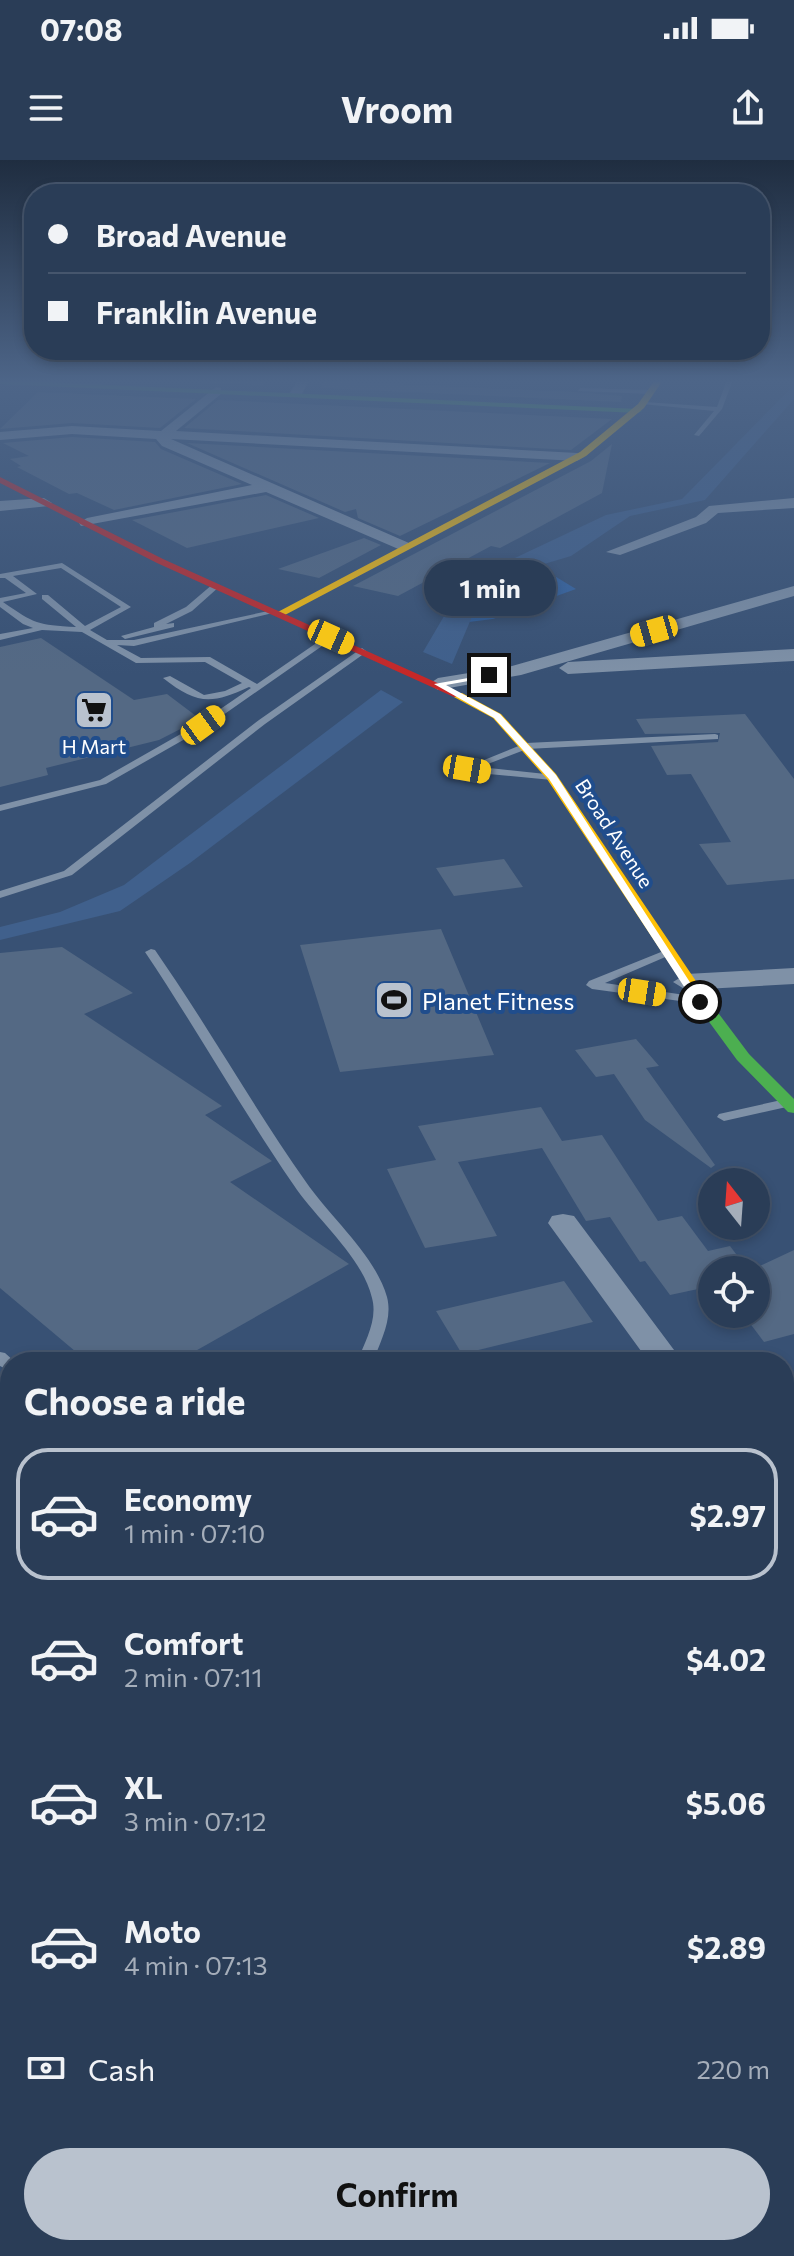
<!DOCTYPE html>
<meta charset="utf-8">
<style>
:root{--surface:#2a3d57;--page:#364861;--text:#f1f3f6;--muted:#a5aeba;--line:#46566d;--accent:#b9c2ce}
body{margin:0;font-family:Commissioner,sans-serif;background:var(--page);color:var(--text);height:100vh;display:flex;flex-direction:column;font-size:30px;white-space:nowrap}
*{box-sizing:border-box;margin:0}
p{font-size:26px;color:var(--muted)}
.icon{flex:none;width:44px;height:44px;fill:none;stroke:currentColor;stroke-width:2;stroke-linecap:round;stroke-linejoin:round}
.map{position:relative;flex:1;overflow:hidden}
.sheet{position:absolute;left:0px;top:1192px;width:794px;height:904px;display:flex;flex-direction:column;background:var(--surface);border-radius:32px 32px 0 0;box-shadow:0 4px 12px #0003,0 0 0 2px var(--line)}
.sheet>*{flex:none}
.top-card{position:absolute;left:24px;top:24px;width:746px;height:176px;border-radius:32px;box-shadow:0 4px 12px #0003,0 0 0 2px var(--line);display:grid;align-content:center;height:176px;padding:0 24px;background:var(--surface)}
.needle{width:52px;rotate:343deg}
.controls{position:absolute;left:698px;top:1008px;display:grid;gap:16px}
.controls a{display:grid;place-items:center;width:72px;height:72px;border-radius:50%;background:var(--surface);box-shadow:0 4px 12px #0003,0 0 0 2px var(--line);font-size:40px}
.end{position:absolute;width:36px;height:36px;margin:-18px;border:10px solid #fff;background:#111;box-shadow:0 0 0 4px #111}
.from{border-radius:50%}
.bubble{position:absolute;height:56px;border-radius:28px;background:var(--surface);box-shadow:0 4px 12px #0003,0 0 0 2px var(--line);font-size:26px;font-weight:700;line-height:56px;text-align:center}
.car{position:absolute;width:24px;height:48px;margin:-24px -12px;border-radius:10px;box-shadow:0 0 6px 2px #0007;background:linear-gradient(#f5c518 24%,#345 0 40%,#f5c518 0 76%,#345 0 86%,#f5c518 0)}
.top-card b{display:flex;align-items:center;gap:28px;height:76px;font-size:30px}
.top-card b+b{border-top:2px solid var(--line)}
.top-card i{width:20px;height:20px;background:var(--text)}
ul{padding:0;list-style:none}
li{display:flex;align-items:center;gap:24px;height:132px;margin:0 16px 12px;padding:0 8px;border:4px solid transparent;border-radius:32px}
li div{flex:1}
li b{display:block;font-size:30px}
li em{font-style:normal;font-weight:700}
li.active{border-color:var(--accent)}
li>.icon{width:72px;height:72px;stroke-width:1.5}
h2{padding:0 24px;font-size:36px;line-height:96px}
.pay{display:flex;align-items:center;gap:20px;height:88px;padding:0 24px;font-size:30px}
.pay p{margin-inline-start:auto}
.action{display:flex;gap:16px;margin-top:auto;padding:16px 24px}
.action a{flex:1;height:92px;border-radius:48px;background:var(--accent);color:#111;font-size:32px;font-weight:700;line-height:92px;text-align:center}
.status{display:flex;justify-content:space-between;align-items:center;height:56px;padding:0 40px;background:var(--surface);direction:ltr}
.status svg{height:22px;fill:currentColor}
header{display:flex;justify-content:space-between;align-items:center;height:104px;padding:0 24px;background:var(--surface);font-size:36px;font-weight:700}
.map>svg:first-child{display:block}
.green{fill:#3564a2}
.water{fill:#40608c}
.building{fill:#546984}
.lines{fill:none;stroke-linecap:round;stroke-linejoin:round}
.lane{fill:#7f91a7;fill-rule:evenodd}
.street{fill:#7f91a7;fill-rule:evenodd}
.fast{fill:#4caf50;fill-rule:evenodd}
.slow{fill:#ffc107;fill-rule:evenodd}
.jam{fill:#c62828;fill-rule:evenodd}
.route{fill:#fff}
.labels{text-anchor:middle;dominant-baseline:central;stroke-width:8;stroke-linejoin:round;paint-order:stroke}
.far-poi-label{font-size:20px;fill:#fff;stroke:#204d8c}
.far-street-label{font-size:20px;fill:#fff;stroke:#204d8c}
.poi-label{font-size:24px;fill:#fff;stroke:#204d8c;text-anchor:start}
</style>
<div class="status"><b>07:08</b><svg viewBox="0 0 49 12"><path d="M0 12V9h3v3zM5 12V6h3v6zM10 12V3h3v9zM15 12V0h3v12zM26 1h20v11H26zM47 4h2v5h-2z"/></svg></div>
<header><svg class="icon" aria-label="menu" viewBox="0 0 24 24"><path d="M4 6h16M4 12h16M4 18h16"/></svg>Vroom<svg class="icon" aria-label="share" viewBox="0 0 24 24"><path d="M12 15V3M7 8l5-5 5 5M5 13v7h14v-7"/></svg></header>
<div class="map">
<svg width="794" height="2096" viewBox="0 0 794 2096">
<rect width="100%" height="100%" fill="#385174"/>
<path class="green" d="M538 406 576 429 493 459 469 462 487 421Z"/>
<path class="water" d="M794 225V239L705 340 630 356 571 396 487 421 452 504 423 492 464 422 606 355 682 339Z
M381 530 403 542 190 703 120 751 0 780V767L60 752 124 725Z"/>
<path class="building" d="M144 220H266L263 225Z
M324 221 575 232 622 236 621 242 321 228Z
M38 232 196 239 160 268 72 263 0 269Z
M218 240 612 259 571 290 184 268Z
M72 277 155 282 161 289 242 324 114 350 77 333 69 334 17 307 21 306 10 299 29 296 3 283Z
M187 283 550 303 400 376 358 358 356 349 345 352Z
M612 284 602 333 521 377 500 388 491 386 398 436 353 426 591 301Z
M266 335 319 358 187 388 132 360Z
M364 378 381 385 319 418 278 409Z
M41 478 134 540 167 534 200 559 159 580 46 608 48 615 0 627V487Z
M745 554 794 619V719L727 725 699 684 731 682 691 614 667 615 651 586 718 582 720 573 645 574 636 559Z
M504 699 523 727 454 736 436 708Z
M441 769 494 895 340 912 300 785Z
M62 787 133 833 84 854 222 946 205 955 272 1001 230 1022 349 1104 176 1202H88L0 1128V793Z
M636 879 659 906 646 908 715 1005 711 1008 645 960 614 914 596 917 575 890Z
M541 947 562 981 602 975 658 1061 682 1056 708 1091 730 1086 748 1110H712V1126L670 1135 645 1101 640 1102 610 1057 586 1061 542 988 458 1002 497 1076 425 1088 387 1009 436 1000 418 966Z
M794 1090V1174L764 1182 743 1154H756V1110H751Z
M564 1121 593 1162 462 1194 436 1151Z"/>
<g class="lines">
<path class="lane" d="M727 220H733L722 249 699 276 694 275 714 251 642 244 645 242 717 247Z
M580 228 651 230 654 232 651 234 578 231Z
M62 403 131 447 90 470 107 480H134L273 450 277 452 134 486 117 485 141 498 210 497 257 524 328 475 335 477 206 567 106 624 0 651V645L100 620 200 563 251 528 249 527C211 545 196 544 163 518L170 516 204 535 225 531 242 523 205 502 136 503 82 472 42 470 0 480V474L33 468 23 464 0 447V438L26 433 5 418H0V414ZM61 408 121 447 85 466 48 435H42V439L76 467C37 465 35 464 3 442L37 434 13 416Z
M213 424 220 426 192 451 166 464 174 463V467L125 479 121 476 154 467V463L186 447Z
M362 488 366 491 365 493 265 564 72 715 0 738V731L64 711 259 560Z
M715 574 718 575V579L527 589 480 607 555 615V619L552 620 467 612 462 609 526 583Z
M151 789 155 790 176 821C220 887 260 957 306 1022 331 1058 375 1095 387 1137 393 1160 380 1181 373 1202H357C365 1181 378 1160 372 1138 362 1096 316 1059 293 1024 241 948 196 868 145 792Z
M666 790 672 793 670 795 605 823 698 837 704 841 702 844 592 829 586 825 589 821Z
M786 939 791 940 792 943 791 946 724 961 717 957 719 954Z
M0 1192 5 1193 15 1202H10V1211L0 1206Z
M10 1335V1347L0 1350V1338Z
M151 2086H175L178 2096H154Z
M749 2086H774L778 2096H753Z"/>
<path class="street" d="M298 220H310L300 237H290L289 234Z
M216 227 221 228V234L176 271 577 293 584 297 577 301 171 279 409 383V389L403 391 266 332 81 366 79 363 87 358 252 325 162 286 156 279 72 274 0 280V272L72 266 161 271Z
M44 338 52 343 49 346 0 351V341Z
M794 338V348L718 353 706 363 620 395 606 392 696 357 709 346Z
M794 426V436L521 515 438 530 429 524 438 518 512 506Z
M794 489V501L568 514 559 508 568 502Z
M794 808V824L686 830 673 822 686 814Z
M563 1054 574 1056 683 1202H649L548 1063 552 1056Z
M784 1342 794 1345V1382L784 1378Z
M794 1610V1646L784 1649V1613Z
M10 1892V1938L0 1942V1896Z"/>
<path class="fast" d="M0 220 638 249 642 251 638 253 0 224Z
M696 828 701 830 749 894 794 939V953L788 952 737 900 688 833Z"/>
<path class="slow" d="M655 220H663L644 248 586 296 283 456 274 454 580 292 638 244Z
M454 533H462L501 554 556 614 704 833 701 836H691L547 619 493 558 454 537Z"/>
<path class="jam" d="M0 317 163 399 464 535 454 537 157 403 0 323Z"/>
</g>
<linearGradient id="sky" x2="0" y2="1"><stop stop-color="#1f2d40"/><stop offset="0.43" stop-color="#4d6588"/><stop offset="1" stop-color="#4d6588" stop-opacity="0"/></linearGradient>
<rect width="794" height="514" fill="url(#sky)"/>
<path class="route" d="M491 514V517L446 525 500 554 556 615 704 844 694 842 549 619 494 558 434 524Z"/>
<defs>
<symbol id="supermarket-square" viewBox="-11 -11 22 22"><rect x="-9" y="-9" width="18" height="18" rx="4" fill="#b9c2ce" stroke="#204d8c"/><path d="M-6-5.5h2.5l.6 2H6L4.5 2H-2.5L-4.4-4H-6ZM-1.5 3.2a1.3 1.3 0 1 0 .1 0ZM3 3.2a1.3 1.3 0 1 0 .1 0Z" fill="#111"/></symbol>
<symbol id="stadium-square" viewBox="-11 -11 22 22"><rect x="-9" y="-9" width="18" height="18" rx="4" fill="#b9c2ce" stroke="#204d8c"/><path d="M0-5a6.5 5 0 1 0 0 10a6.5 5 0 1 0 0-10ZM-3.5-1.8h7v3.6h-7Z" fill="#111"/></symbol>
</defs>
<g fill-rule="evenodd">
<use href="#supermarket-square" x="72" y="528" width="44" height="44"/>
<use href="#stadium-square" x="372" y="818" width="44" height="44"/>
</g>
<g class="labels">
<g class="far-poi-label">
<text x="94" y="586">H Mart</text>
</g>
<g class="far-street-label">
<text transform="translate(615 673) rotate(57)">Broad Avenue</text>
</g>
<g class="poi-label">
<text x="422" y="840">Planet Fitness</text>
</g>
</g>
</svg>
<div class="controls">
<a><svg class="needle" viewBox="-14 -14 28 28"><path d="M0-13l5 13h-10z" fill="#e53935"/><path d="M0 13l5-13h-10z" fill="#a5aeba"/></svg></a>
<a><svg class="icon" aria-label="locate" viewBox="0 0 24 24"><circle cx="12" cy="12" r="6"/><path d="M12 2v4M12 18v4M2 12h4M18 12h4"/></svg></a>
</div>
<i class="end from" style="left:700px;top:842px"></i>
<i class="end" style="left:489px;top:515px"></i>
<div class="bubble" style="left:424px;top:400px;width:132px">1 min</div>
<i class="car" style="left:654px;top:471px;rotate:254deg"></i>
<i class="car" style="left:331px;top:477px;rotate:114deg"></i>
<i class="car" style="left:203px;top:565px;rotate:54deg"></i>
<i class="car" style="left:467px;top:609px;rotate:100deg"></i>
<i class="car" style="left:642px;top:832px;rotate:99deg"></i>
<div class="top-card">
<b><i class="from"></i>Broad Avenue</b>
<b><i></i>Franklin Avenue</b>
</div>
<section class="sheet">
<h2>Choose a ride</h2>
<ul>
<li class="active"><svg class="icon" aria-label="car" viewBox="0 0 24 24"><path d="M5 17H2v-5l4-1 3-4h7l3 4 3 1v5h-3M9 17h6M6 11h13"/><circle cx="7" cy="17" r="2"/><circle cx="17" cy="17" r="2"/></svg><div><b>Economy</b><p>1 min · 07:10</p></div><em>$2.97</em></li>
<li><svg class="icon" aria-label="car" viewBox="0 0 24 24"><path d="M5 17H2v-5l4-1 3-4h7l3 4 3 1v5h-3M9 17h6M6 11h13"/><circle cx="7" cy="17" r="2"/><circle cx="17" cy="17" r="2"/></svg><div><b>Comfort</b><p>2 min · 07:11</p></div><em>$4.02</em></li>
<li><svg class="icon" aria-label="car" viewBox="0 0 24 24"><path d="M5 17H2v-5l4-1 3-4h7l3 4 3 1v5h-3M9 17h6M6 11h13"/><circle cx="7" cy="17" r="2"/><circle cx="17" cy="17" r="2"/></svg><div><b>XL</b><p>3 min · 07:12</p></div><em>$5.06</em></li>
<li><svg class="icon" aria-label="car" viewBox="0 0 24 24"><path d="M5 17H2v-5l4-1 3-4h7l3 4 3 1v5h-3M9 17h6M6 11h13"/><circle cx="7" cy="17" r="2"/><circle cx="17" cy="17" r="2"/></svg><div><b>Moto</b><p>4 min · 07:13</p></div><em>$2.89</em></li>
</ul>
<div class="pay"><svg class="icon" aria-label="cash" viewBox="0 0 24 24"><path d="M3 7h18v10H3z"/><circle cx="12" cy="12" r="2"/></svg>Cash<p>220 m</p></div>
<div class="action"><a>Confirm</a></div>
</section>
</div>
